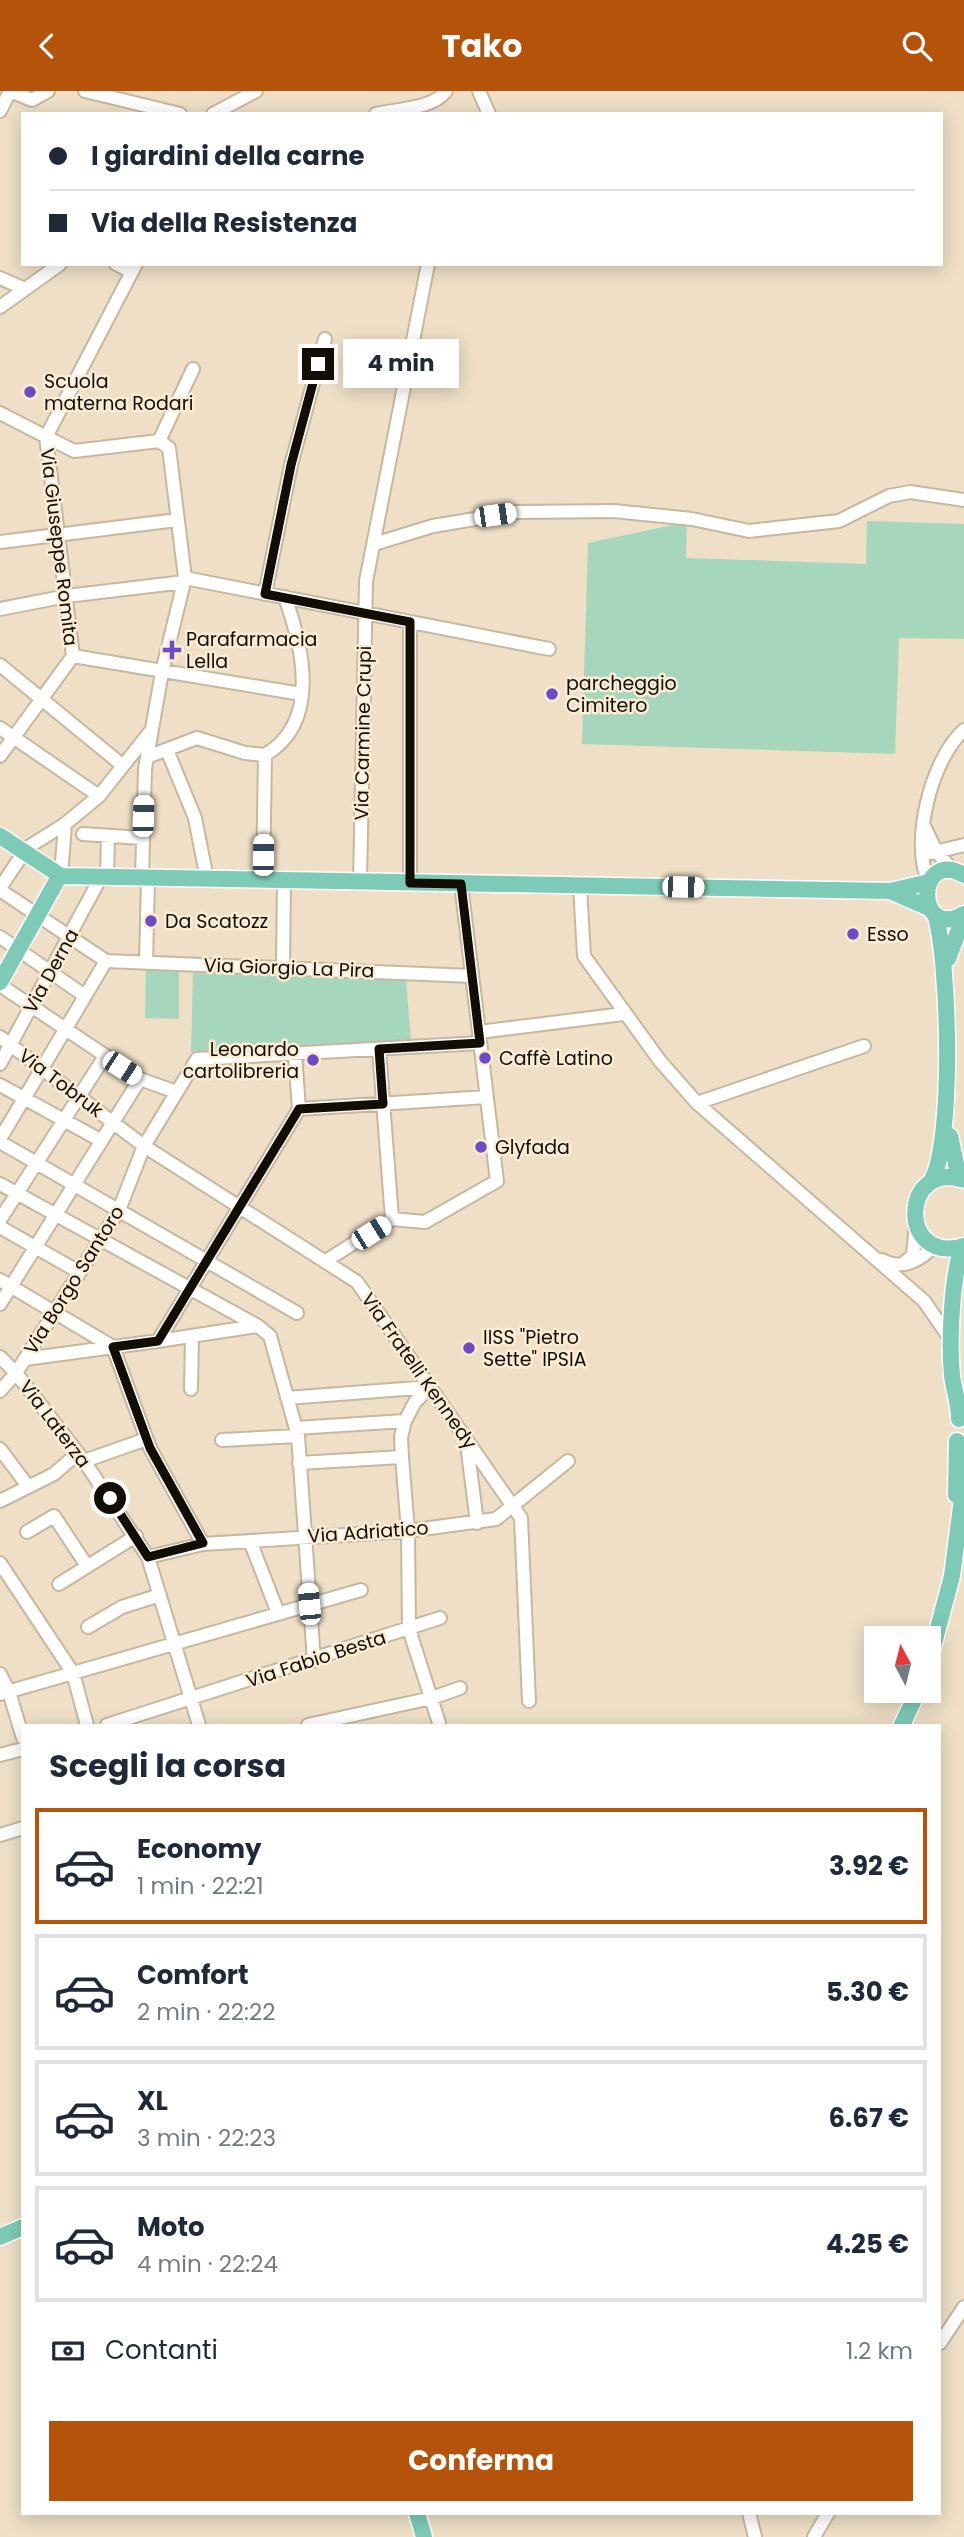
<!DOCTYPE html>
<html lang="it">
<meta charset="utf-8">
<style>
:root{--surface:#fff;--page:#f2f2f3;--text:#1f2937;--muted:#747a83;--line:#e0e1e3;--accent:#b45309}
body{margin:0;font-family:Poppins,sans-serif;background:var(--page);color:var(--text);height:100vh;display:flex;flex-direction:column;font-size:26px;white-space:nowrap}
*{box-sizing:border-box;margin:0}
p{font-size:23px;color:var(--muted)}
.icon{flex:none;width:38px;height:38px;fill:none;stroke:currentColor;stroke-width:2;stroke-linecap:round;stroke-linejoin:round}
.map{position:relative;flex:1;overflow:hidden}
.drawer{position:absolute;left:21px;top:1633px;width:920px;height:791px;display:flex;flex-direction:column;background:var(--surface);border-radius:0px;box-shadow:0 4px 18px #0003}
.drawer>*{flex:none}
.top-card{position:absolute;left:21px;top:21px;width:922px;height:154px;border-radius:0px;box-shadow:0 4px 18px #0003;display:grid;align-content:center;height:154px;padding:0 28px;background:var(--surface)}
.needle{width:46px;rotate:353deg}
.controls{position:absolute;left:864px;top:1535px;display:grid;gap:14px}
.controls a{display:grid;place-items:center;width:77px;height:77px;border-radius:0px;background:var(--surface);box-shadow:0 4px 18px #0003;font-size:35px}
.end{position:absolute;width:32px;height:32px;margin:-16px;border:9px solid #120e06;background:#fff;box-shadow:0 0 0 4px #fff}
.from{border-radius:50%}
.bubble{position:absolute;height:49px;border-radius:0px;background:var(--surface);box-shadow:0 4px 18px #0003;font-size:23px;font-weight:700;line-height:49px;text-align:center}
.car{position:absolute;width:21px;height:42px;margin:-21px -10px;border-radius:9px;box-shadow:0 0 5px 2px #0007;background:linear-gradient(#fff 24%,#345 0 40%,#fff 0 76%,#345 0 86%,#fff 0)}
.top-card b{display:flex;align-items:center;gap:24px;height:66px;font-size:26px}
.top-card b+b{border-top:2px solid var(--line)}
.top-card i{width:18px;height:18px;background:var(--text)}
ul{padding:0;list-style:none}
li{display:flex;align-items:center;gap:21px;height:116px;margin:0 14px 10px;padding:0 14px;border:4px solid var(--line);border-radius:0px}
li div{flex:1}
li b{display:block;font-size:26px}
li em{font-style:normal;font-weight:700}
li.current{border-color:var(--accent)}
li>.icon{width:63px;height:63px;stroke-width:1.5}
h2{padding:0 28px;font-size:32px;line-height:84px}
.pay{display:flex;align-items:center;gap:18px;height:77px;padding:0 28px;font-size:26px}
.pay p{margin-inline-start:auto}
.action{display:flex;gap:14px;margin-top:auto;padding:14px 28px}
.action a{flex:1;height:80px;border-radius:0px;background:var(--accent);color:#fff;font-size:28px;font-weight:700;line-height:80px;text-align:center}
header{display:flex;justify-content:space-between;align-items:center;height:91px;padding:0 28px;background:var(--accent);color:#fff;font-size:32px;font-weight:700}
.map>svg:first-child{display:block}
.green{fill:#a6d6bc}
.lines{fill:none;stroke-linecap:round;stroke-linejoin:round}
.minor-casing{stroke:#c6b89f;stroke-width:16}
.major-casing{stroke:#fff;stroke-width:19}
.minor{stroke:#fff;stroke-width:12}
.major{stroke:#7dcbb6;stroke-width:16}
.route{stroke:#120e06;stroke-width:9}
.poi-dot{fill:#6e4bc4;stroke:#fbecd3;stroke-width:2.5}
.labels{text-anchor:middle;dominant-baseline:central;stroke-width:5;stroke-linejoin:round;paint-order:stroke}
.poi-label{font-size:19px;fill:#120e06;stroke:#fbecd3;text-anchor:start}
.street-label{font-size:19px;fill:#120e06;stroke:#fbecd3}
</style>
<header><svg class="icon" aria-label="back" viewBox="0 0 24 24"><path d="M15 5l-7 7 7 7"/></svg>Tako<svg class="icon" aria-label="search" viewBox="0 0 24 24"><circle cx="10" cy="10" r="6"/><path d="M15 15l6 6"/></svg></header>
<div class="map">
<svg width="964" height="2446" viewBox="0 0 964 2446">
<rect width="100%" height="100%" fill="#eedfc6"/>
<path class="green" d="M867 430 964 433V548L899 547 895 663 582 653 588 452 687 431 686 467 866 473Z
M146 875 179 877V928L145 927Z
M193 882 406 888 411 952 191 961Z"/>
<g class="lines">
<defs>
<path id="minor" d="M10 0 32 9 48 0
M85 0 180 23
M479 0 489 23
M0 20 10 0
M213 23 256 0
M376 23C397 18 433 18 446 0
M116 173 132 181
M0 187 25 198
M0 216 60 173
M0 322 74 360 159 350 169 357 185 487 162 581 145 678 142 787
M46 346 73 565
M46 346 136 173
M159 350 193 278
M0 451 177 429
M374 453 433 435 517 421 614 420 692 428 749 440 839 430 889 405 910 401 964 409
M185 487 549 558
M265 503 291 374 325 248
M0 518 67 505 184 491
M410 531V792
M73 565 301 603
M0 574 122 674
M0 637 99 705
M167 659 195 727 207 788
M0 665 73 565
M147 666 197 647 245 662 265 664C321 631 303 557 285 506
M925 737 936 760 953 780
M83 743 142 747
M22 760 65 733 99 705 150 641
M931 762 964 754
M61 785 65 733
M107 786 108 745
M263 789 265 664
M360 791 366 490 428 173
M929 791C910 753 931 668 964 639
M580 795 584 865 660 970 697 1012 924 1210 951 1249
M0 797 24 761
M0 799 106 870
M0 846 85 905
M106 870 472 885
M146 872 148 787
M283 877 284 789
M0 894 140 988 176 1001
M479 941 623 923
M0 946 144 1055 357 1191 521 1427 529 1610
M379 958 392 1128
M0 973 101 786
M0 994 100 1049
M697 1012 864 955
M299 1018 487 1006
M0 1048 106 870
M0 1051 297 1222
M0 1093 258 1235 270 1245 298 1345 314 1570
M0 1129 105 965
M0 1136 79 1181
M327 1169 392 1128 425 1131 497 1090 461 793
M882 1169C902 1180 921 1169 935 1154
M904 1172 913 1164 916 1133
M0 1189 113 1256 150 1357 203 1453
M0 1213 140 988
M158 1250 257 1235
M0 1266 16 1282 84 1370 148 1466 199 1634
M25 1268 158 1250 299 1018 295 963
M430 1296 415 1311 405 1330 401 1346 402 1366 408 1440 409 1538 439 1632
M191 1298 192 1245
M0 1300 16 1282 119 1119 144 1055 197 968 480 952
M287 1307 430 1296
M296 1337 405 1330
M222 1349 298 1345
M467 1353 477 1432
M0 1358 27 1394
M84 1370 141 1350
M299 1372 402 1366
M0 1410 54 1383 78 1362
M27 1441 54 1425 87 1475
M250 1450 278 1522
M148 1466 203 1453 408 1440 496 1428 568 1370
M0 1472 73 1582 87 1634
M59 1493 136 1445
M88 1536 122 1516 160 1504
M0 1583 9 1601 23 1647
M0 1603 361 1499
M107 1634 440 1527
M308 1634 432 1607 460 1597
M0 1664 23 1658
M0 1744 23 1737
M940 2252 964 2216
M749 2422 755 2446
M814 2446 828 2422"/>
<path id="major" d="M0 745 61 785 890 800 929 791
M964 784C915 756 915 851 964 823
M890 800 931 818
M948 868 964 825
M0 891 60 784
M950 1045 959 1087
M964 1089C900 1068 898 1175 964 1155
M930 1092C955 1057 949 866 935 823
M959 1328C959 1313 954 1299 952 1285 949 1252 951 1185 963 1155
M956 1404 957 1350
M929 1571 952 1485 964 1392
M902 1634 918 1600
M0 2146 23 2136
M417 2422 424 2446"/>
</defs>
<use href="#minor" class="minor-casing"/>
<use href="#major" class="major-casing"/>
<use href="#minor" class="minor"/>
<use href="#major" class="major"/>
</g>
<g class="lines">
<path class="route" d="M110 1407 148 1466 203 1452 150 1357 113 1256 158 1250 299 1018 383 1013 379 958 480 952 461 793 410 792V531L265 503 291 374 318 273"/>
</g>
<g class="poi-dot">
<circle cx="30" cy="301" r="7"/>
<path d="M168.5 548.5h7v7h7v7h-7v7h-7v-7h-7v-7h7z"/>
<circle cx="552" cy="603" r="7"/>
<circle cx="151" cy="830" r="7"/>
<circle cx="853" cy="843" r="7"/>
<circle cx="485" cy="967" r="7"/>
<circle cx="313" cy="969" r="7"/>
<circle cx="481" cy="1056" r="7"/>
<circle cx="469" cy="1257" r="7"/>
</g>
<g class="labels">
<g class="poi-label">
<text x="44" y="290">Scuola<tspan x="44" dy="22">materna Rodari</tspan></text>
<text x="186" y="548">Parafarmacia<tspan x="186" dy="22">Lella</tspan></text>
<text x="566" y="592">parcheggio<tspan x="566" dy="22">Cimitero</tspan></text>
<text x="165" y="830">Da Scatozz</text>
<text x="867" y="843">Esso</text>
<text x="299" y="958" text-anchor="end">Leonardo<tspan x="299" dy="22">cartolibreria</tspan></text>
<text x="499" y="967">Caffè Latino</text>
<text x="495" y="1056">Glyfada</text>
<text x="483" y="1246">IISS "Pietro<tspan x="483" dy="22">Sette" IPSIA</tspan></text>
</g>
<g class="street-label">
<text transform="translate(59 456) rotate(83)">Via Giuseppe Romita</text>
<text transform="translate(363 642) rotate(-89)">Via Carmine Crupi</text>
<text transform="translate(289 877) rotate(2)">Via Giorgio La Pira</text>
<text transform="translate(51 880) rotate(-61)">Via Derna</text>
<text transform="translate(61 992) rotate(37)">Via Tobruk</text>
<text transform="translate(74 1189) rotate(-58)">Via Borgo Santoro</text>
<text transform="translate(419 1280) rotate(55)">Via Fratelli Kennedy</text>
<text transform="translate(55 1333) rotate(53)">Via Laterza</text>
<text transform="translate(368 1441) rotate(-4)">Via Adriatico</text>
<text transform="translate(316 1568) rotate(-18)">Via Fabio Besta</text>
</g>
</g>
</svg>
<div class="controls">
<a><svg class="needle" viewBox="-14 -14 28 28"><path d="M0-13l5 13h-10z" fill="#e53935"/><path d="M0 13l5-13h-10z" fill="#747a83"/></svg></a>
</div>
<i class="end from" style="left:110px;top:1407px"></i>
<i class="end" style="left:318px;top:273px"></i>
<div class="bubble" style="left:343px;top:248px;width:116px">4 min</div>
<i class="car" style="left:495px;top:424px;rotate:82deg"></i>
<i class="car" style="left:143px;top:725px;rotate:2deg"></i>
<i class="car" style="left:263px;top:764px;rotate:1deg"></i>
<i class="car" style="left:683px;top:796px;rotate:91deg"></i>
<i class="car" style="left:122px;top:977px;rotate:123deg"></i>
<i class="car" style="left:371px;top:1142px;rotate:58deg"></i>
<i class="car" style="left:309px;top:1513px;rotate:355deg"></i>
<div class="top-card">
<b><i class="from"></i>I giardini della carne</b>
<b><i></i>Via della Resistenza</b>
</div>
<section class="drawer">
<h2>Scegli la corsa</h2>
<ul>
<li class="current"><svg class="icon" aria-label="car" viewBox="0 0 24 24"><path d="M5 17H2v-5l4-1 3-4h7l3 4 3 1v5h-3M9 17h6M6 11h13"/><circle cx="7" cy="17" r="2"/><circle cx="17" cy="17" r="2"/></svg><div><b>Economy</b><p>1 min · 22:21</p></div><em>3.92 €</em></li>
<li><svg class="icon" aria-label="car" viewBox="0 0 24 24"><path d="M5 17H2v-5l4-1 3-4h7l3 4 3 1v5h-3M9 17h6M6 11h13"/><circle cx="7" cy="17" r="2"/><circle cx="17" cy="17" r="2"/></svg><div><b>Comfort</b><p>2 min · 22:22</p></div><em>5.30 €</em></li>
<li><svg class="icon" aria-label="car" viewBox="0 0 24 24"><path d="M5 17H2v-5l4-1 3-4h7l3 4 3 1v5h-3M9 17h6M6 11h13"/><circle cx="7" cy="17" r="2"/><circle cx="17" cy="17" r="2"/></svg><div><b>XL</b><p>3 min · 22:23</p></div><em>6.67 €</em></li>
<li><svg class="icon" aria-label="car" viewBox="0 0 24 24"><path d="M5 17H2v-5l4-1 3-4h7l3 4 3 1v5h-3M9 17h6M6 11h13"/><circle cx="7" cy="17" r="2"/><circle cx="17" cy="17" r="2"/></svg><div><b>Moto</b><p>4 min · 22:24</p></div><em>4.25 €</em></li>
</ul>
<div class="pay"><svg class="icon" aria-label="cash" viewBox="0 0 24 24"><path d="M3 7h18v10H3z"/><circle cx="12" cy="12" r="2"/></svg>Contanti<p>1.2 km</p></div>
<div class="action"><a>Conferma</a></div>
</section>
</div>
